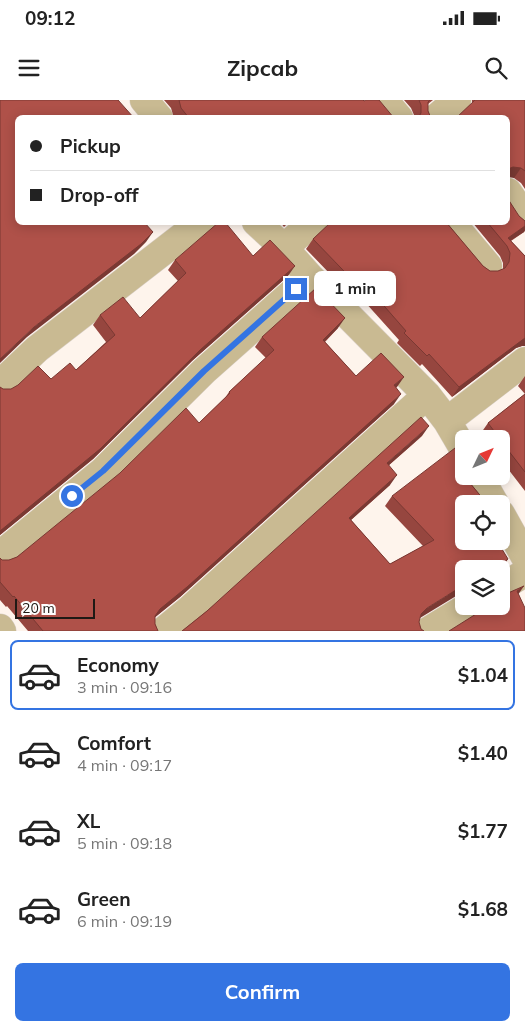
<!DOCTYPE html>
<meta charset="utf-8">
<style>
:root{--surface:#fff;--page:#f2f2f2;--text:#222;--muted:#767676;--line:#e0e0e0;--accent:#3474e2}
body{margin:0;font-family:Mulish,sans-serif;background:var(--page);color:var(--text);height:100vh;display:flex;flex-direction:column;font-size:19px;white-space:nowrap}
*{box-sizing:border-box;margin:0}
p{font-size:16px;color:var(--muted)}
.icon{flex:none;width:28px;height:28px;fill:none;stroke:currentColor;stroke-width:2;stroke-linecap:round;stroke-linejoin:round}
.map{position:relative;height:531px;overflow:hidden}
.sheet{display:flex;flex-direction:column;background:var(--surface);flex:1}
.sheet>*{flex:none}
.guide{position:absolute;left:15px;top:15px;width:495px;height:110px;border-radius:8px;box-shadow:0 2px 12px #0003;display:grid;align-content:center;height:110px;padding:0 15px;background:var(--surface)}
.needle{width:32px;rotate:47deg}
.controls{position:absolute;left:455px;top:330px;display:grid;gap:10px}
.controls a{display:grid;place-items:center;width:55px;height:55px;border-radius:8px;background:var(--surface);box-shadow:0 2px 12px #0003;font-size:25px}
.scale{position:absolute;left:15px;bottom:12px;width:80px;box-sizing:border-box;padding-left:5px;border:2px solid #1f1915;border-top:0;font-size:14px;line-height:18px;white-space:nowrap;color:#1f1915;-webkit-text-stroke:4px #fff;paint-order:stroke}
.end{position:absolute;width:22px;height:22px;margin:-11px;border:6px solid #3474e2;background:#fff;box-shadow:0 0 0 2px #fff}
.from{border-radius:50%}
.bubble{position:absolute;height:35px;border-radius:8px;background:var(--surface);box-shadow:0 2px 12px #0003;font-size:16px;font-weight:700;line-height:35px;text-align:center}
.guide b{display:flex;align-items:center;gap:18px;height:48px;font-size:19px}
.guide b+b{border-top:1px solid var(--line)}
.guide i{width:12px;height:12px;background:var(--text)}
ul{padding:9px 0 0;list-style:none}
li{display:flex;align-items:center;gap:15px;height:70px;margin:0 10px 8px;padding:0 5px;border:2px solid transparent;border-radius:8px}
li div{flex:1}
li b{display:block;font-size:19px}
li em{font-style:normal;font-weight:700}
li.selected{border-color:var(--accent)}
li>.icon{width:45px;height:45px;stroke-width:1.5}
.button{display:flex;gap:10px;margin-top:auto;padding:10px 15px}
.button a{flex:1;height:58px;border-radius:8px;background:var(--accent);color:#fff;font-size:20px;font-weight:700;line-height:58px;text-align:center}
.status{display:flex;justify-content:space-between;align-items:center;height:35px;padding:0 25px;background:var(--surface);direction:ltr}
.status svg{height:14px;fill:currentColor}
header{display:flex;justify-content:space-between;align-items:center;height:65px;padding:0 15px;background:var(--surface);font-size:22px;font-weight:700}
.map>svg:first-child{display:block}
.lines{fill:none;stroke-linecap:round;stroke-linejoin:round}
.street-casing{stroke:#dad1ca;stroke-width:29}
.street{stroke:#c9ba92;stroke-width:28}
.wall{fill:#96463f}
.shaded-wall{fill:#7a3933}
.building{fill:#af5149;stroke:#7a3933}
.route{stroke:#3474e2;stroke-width:6}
</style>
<div class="status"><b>09:12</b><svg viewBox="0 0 49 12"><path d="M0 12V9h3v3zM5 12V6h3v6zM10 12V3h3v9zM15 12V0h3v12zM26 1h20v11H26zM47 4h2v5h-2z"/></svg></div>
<header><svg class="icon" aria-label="menu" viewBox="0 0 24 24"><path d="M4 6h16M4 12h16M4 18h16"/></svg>Zipcab<svg class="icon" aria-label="search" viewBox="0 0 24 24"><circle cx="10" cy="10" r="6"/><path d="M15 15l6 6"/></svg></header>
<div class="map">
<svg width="525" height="531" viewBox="0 0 525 531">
<rect width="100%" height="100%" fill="#fef4ec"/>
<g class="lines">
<defs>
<path id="street" d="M144 0 159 18
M384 0 399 18
M436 18 457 0
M508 92 525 117
M256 122 284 148 310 177 427 295 447 321 464 350
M451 122 488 166
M284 148 313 122
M0 284 37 249 201 122
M447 321 525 261
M479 376 495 404
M501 414 525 457
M0 455 103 371 204 271 310 177
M501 487 525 473
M0 528 2 531
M163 531 190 509 427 295
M428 531 469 506"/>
</defs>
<use href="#street" class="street-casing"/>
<use href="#street" class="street"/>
</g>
<path class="wall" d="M164 0H363L394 18H174L171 8Z
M404 0H433L428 4V11L431 18H414V15L411 8Z
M472 0H525V89L521 83 514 78 472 4Z
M519 116 525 121V130L524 132 511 141 525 156V246H522L516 248 452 297 422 264 420 266 397 243 399 240 364 201 360 205 306 149 313 139 328 126V122H446L483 166 490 171H498L503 169V163L500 156 472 122H508Z
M280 122H289L284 127Z
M253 156 288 176 193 260 93 359 0 435V287L3 289H11L51 279 76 270 106 242 93 225 100 215 140 218 178 181 168 170 175 160Z
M338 228 325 242 356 276 396 287 394 304 180 497 155 517V524L158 531H28L7 506 6 507 0 500V458L2 460H9L17 457 199 323 225 298 229 292 266 258 255 247 262 237Z
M525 276V391L501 360V339H485L481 333 488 323 525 294 518 286Z
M422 336 389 365 390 385 351 420 390 464 423 446 385 406 392 396 464 358V370L462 373 484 400 481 404H464L508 459 501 469H464V492L461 493 182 531Z"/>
<path class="shaded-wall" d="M513 67 521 68 514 78 508 77V69Z
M525 126V130L524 132 505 144 508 138Z
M153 132 146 142 134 154 27 237 0 263V259L34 227Z
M295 166 288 176 193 260 93 359 0 435V431L200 250Z
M371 191 364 201 360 205 367 195Z
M345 218 338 228 316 250 323 240Z
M523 238H525V246H522L516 248 452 297 459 287Z
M404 277 397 287 387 295 394 285Z
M401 294 394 304 180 497 153 519 160 509Z
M429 326 422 336 380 373 387 363Z
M397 375 390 385 342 428 349 418Z
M508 459 501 469H495Z
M464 485V492L461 493 420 518 421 514 427 508Z
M524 486 517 496V491Z"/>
<path class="building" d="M0 0H118L134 18H18V122H144L153 132 141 144 34 227 0 259Z
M179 0H363L364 1 366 0H379L394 18H189L181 8Z
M419 0H430L428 2V11L431 18H418L421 13V5Z
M475 0H525V71L521 68 513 67 508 69V18H456Z
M508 99 519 116 525 121V126L508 138 525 156V238L459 287 429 254 427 256 404 233 406 231 371 191 367 195 313 139 331 122H446L483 166 490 171H498L505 168 509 162 510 153 507 146 487 122H508Z
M219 122H225L253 156 270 140 295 166 200 250 100 349 0 431V287L3 289H11L18 285 38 266 51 279 70 263 76 270 115 235 100 215 123 197 140 218 186 173 175 160Z
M316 188 345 218 323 240 356 276 381 253 404 277 394 285 401 294 187 487 160 509 155 516V524L158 531H43L14 496 13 497 0 482V458L2 460H9L17 457 120 373 186 308 199 323 230 293 229 292 274 250 262 237Z
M525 294V372L501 341V339H500L488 323Z
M421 317 429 326 387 363 397 375 349 418 390 464 434 440 392 396 455 348 464 358V368L460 371 484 400 481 403V404H464V441H497L508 459 495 469H464V485L427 508 421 514 419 522 421 529 424 531H182L207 511Z
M524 486 517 491 525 508V531H449L484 509 487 506H501V491L508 493Z"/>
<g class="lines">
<path class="route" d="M72 396 103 371 204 271 296 189"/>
</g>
</svg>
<div class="controls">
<a><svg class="needle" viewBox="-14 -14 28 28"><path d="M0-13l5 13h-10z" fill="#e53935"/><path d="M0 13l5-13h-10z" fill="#767676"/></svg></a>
<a><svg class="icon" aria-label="locate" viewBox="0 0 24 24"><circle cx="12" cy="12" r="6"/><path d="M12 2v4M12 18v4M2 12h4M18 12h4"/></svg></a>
<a><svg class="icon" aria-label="layers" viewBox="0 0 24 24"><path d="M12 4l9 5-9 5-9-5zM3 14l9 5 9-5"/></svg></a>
</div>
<div class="scale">20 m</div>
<i class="end from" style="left:72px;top:396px"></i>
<i class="end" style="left:296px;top:189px"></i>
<div class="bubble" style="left:314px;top:171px;width:82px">1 min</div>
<div class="guide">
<b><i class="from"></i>Pickup</b>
<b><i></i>Drop-off</b>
</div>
</div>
<section class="sheet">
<ul>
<li class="selected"><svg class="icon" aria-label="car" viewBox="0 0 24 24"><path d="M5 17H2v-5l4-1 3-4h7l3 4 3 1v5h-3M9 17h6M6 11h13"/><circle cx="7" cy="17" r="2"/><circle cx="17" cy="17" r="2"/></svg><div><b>Economy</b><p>3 min · 09:16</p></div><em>$1.04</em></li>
<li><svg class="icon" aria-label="car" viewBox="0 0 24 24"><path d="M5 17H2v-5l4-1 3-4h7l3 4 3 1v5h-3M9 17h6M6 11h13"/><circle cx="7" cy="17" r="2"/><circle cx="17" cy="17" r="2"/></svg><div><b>Comfort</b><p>4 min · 09:17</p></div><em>$1.40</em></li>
<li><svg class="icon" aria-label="car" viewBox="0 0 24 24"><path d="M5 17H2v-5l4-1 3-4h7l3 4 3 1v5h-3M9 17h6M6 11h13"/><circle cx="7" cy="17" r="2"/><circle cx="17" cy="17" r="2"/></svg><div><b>XL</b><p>5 min · 09:18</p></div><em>$1.77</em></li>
<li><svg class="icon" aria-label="car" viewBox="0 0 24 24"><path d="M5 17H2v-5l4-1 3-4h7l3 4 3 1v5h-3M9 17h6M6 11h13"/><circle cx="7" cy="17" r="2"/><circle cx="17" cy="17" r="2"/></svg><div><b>Green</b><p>6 min · 09:19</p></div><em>$1.68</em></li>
</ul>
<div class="button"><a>Confirm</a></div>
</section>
